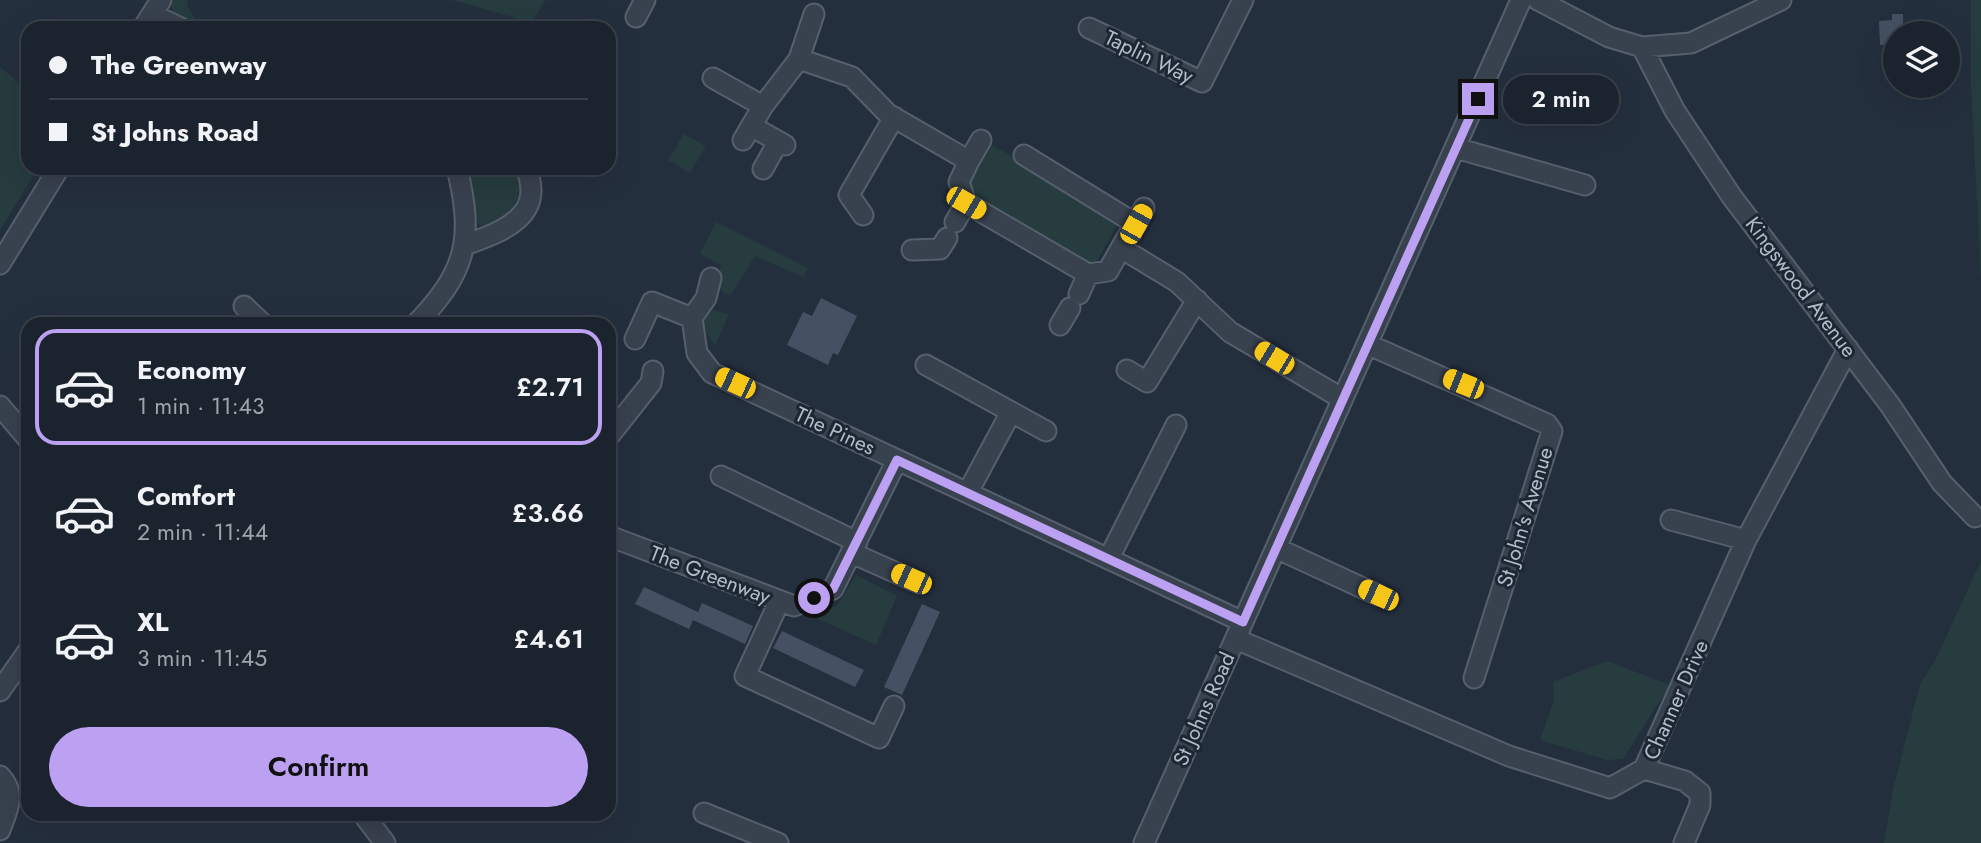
<!DOCTYPE html>
<meta charset="utf-8">
<style>
:root{--surface:#1b232e;--page:#282f3a;--text:#f1f3f6;--muted:#a0a4aa;--line:#39404a;--accent:#bca0f2}
body{margin:0;font-family:Jost,sans-serif;background:var(--page);color:var(--text);height:100vh;display:flex;flex-direction:column;font-size:26px;white-space:nowrap}
*{box-sizing:border-box;margin:0}
p{font-size:23px;color:var(--muted)}
.icon{flex:none;width:38px;height:38px;fill:none;stroke:currentColor;stroke-width:2;stroke-linecap:round;stroke-linejoin:round}
.map{position:relative;flex:1;overflow:hidden}
.details{position:absolute;left:21px;top:317px;width:595px;height:504px;display:flex;flex-direction:column;background:var(--surface);border-radius:21px;box-shadow:0 7px 28px #0002,0 0 0 2px var(--line)}
.details>*{flex:none}
.guide{position:absolute;left:21px;top:21px;width:595px;height:154px;border-radius:21px;box-shadow:0 7px 28px #0002,0 0 0 2px var(--line);display:grid;align-content:center;height:154px;padding:0 28px;background:var(--surface)}
.fabs{position:absolute;left:1883px;top:21px;display:grid;gap:14px}
.fabs a{display:grid;place-items:center;width:77px;height:77px;border-radius:50%;background:var(--surface);box-shadow:0 7px 28px #0002,0 0 0 2px var(--line);font-size:35px}
.end{position:absolute;width:32px;height:32px;margin:-16px;border:9px solid #bca0f2;background:#111;box-shadow:0 0 0 4px #111}
.from{border-radius:50%}
.bubble{position:absolute;height:49px;border-radius:24px;background:var(--surface);box-shadow:0 7px 28px #0002,0 0 0 2px var(--line);font-size:23px;font-weight:600;line-height:49px;text-align:center}
.car{position:absolute;width:21px;height:42px;margin:-21px -10px;border-radius:9px;box-shadow:0 0 5px 2px #0007;background:linear-gradient(#f5c518 24%,#345 0 40%,#f5c518 0 76%,#345 0 86%,#f5c518 0)}
.guide b{display:flex;align-items:center;gap:24px;height:66px;font-size:26px}
.guide b+b{border-top:2px solid var(--line)}
.guide i{width:18px;height:18px;background:var(--text)}
ul{padding:12px 0 0;list-style:none}
li{display:flex;align-items:center;gap:21px;height:116px;margin:0 14px 10px;padding:0 14px;border:4px solid transparent;border-radius:21px}
li div{flex:1}
li b{display:block;font-size:26px}
li em{font-style:normal;font-weight:600}
li.selected{border-color:var(--accent)}
li>.icon{width:63px;height:63px;stroke-width:1.5}
.primary-button{display:flex;gap:14px;margin-top:auto;padding:14px 28px}
.primary-button a{flex:1;height:80px;border-radius:42px;background:var(--accent);color:#111;font-size:28px;font-weight:600;line-height:80px;text-align:center}
.map>svg:first-child{display:block}
.green{fill:#263c3f}
.building{fill:#455162}
.lines{fill:none;stroke-linecap:round;stroke-linejoin:round}
.minor-casing{stroke:#565f6c;stroke-width:23}
.minor{stroke:#38414e;stroke-width:19}
.route{stroke:#bca0f2;stroke-width:9}
.labels{text-anchor:middle;dominant-baseline:central;stroke-width:6;stroke-linejoin:round;paint-order:stroke}
.street-label{font-size:21px;fill:#b4bcc9;stroke:#1d2633}
</style>
<div class="map">
<svg width="1981" height="843" viewBox="0 0 1981 843">
<rect width="100%" height="100%" fill="#242f3e"/>
<path class="green" d="M174 0H187V5L200 28C187 28 175 17 171 6Z
M453 0H545L532 23Z
M1971 0H1981V282L1971 85Z
M0 67 28 90V168H38L0 230Z
M684 134 706 146 690 173 668 160Z
M985 145H992L1121 218 1097 261 1091 265 974 197 968 178Z
M461 168H519L523 179 513 213 487 229 478 224Z
M716 222 808 268 803 277 755 256 731 295 723 293 718 284 721 265 700 254Z
M710 309 729 314 715 346 699 321 704 312Z
M1981 561V843H1884L1892 794 1920 684 1935 661Z
M856 575 897 596 876 645 814 617 838 605Z
M1607 661 1670 685 1623 759 1607 760 1540 740 1554 700 1553 682Z"/>
<path class="building" d="M1892 14H1903V33H1895V45H1880L1879 21 1892 20Z
M821 298 857 316 838 355 833 353 828 365 787 345 803 312 812 316Z
M644 587 698 612 702 603 753 626 745 644 693 620 689 629 635 604Z
M922 604 940 612 902 695 884 687Z
M782 631 864 670 855 687 773 648Z"/>
<g class="lines">
<defs>
<path id="minor" d="M1538 0 1609 37 1642 47 1691 43 1781 0
M152 14 181 28
M636 17 645 0
M143 28 161 0
M1089 28 1202 82 1243 0
M1642 47 1675 111 1732 197 1890 405 1942 483 1975 517
M799 59 814 14
M713 78 763 106
M751 126 785 145
M743 140 763 106 799 59 852 77 888 114 969 161 959 182 966 203 1088 274 1108 271 1121 248 1177 282 1230 332 1341 398
M1456 148 1585 185
M1024 155 1136 224
M969 161 981 140
M763 169 778 142
M863 215 849 195 894 117
M955 222 966 203
M465 245C501 232 546 217 526 168
M1121 248 1144 208
M912 250 940 249 947 238
M0 264 59 168
M711 278 706 298 692 318 697 353 712 373 1243 622
M1079 294 1088 274
M244 306 263 324
M416 324C467 271 474 239 457 168
M1060 325 1070 308
M635 339 652 302 692 318
M1367 344 1547 424 1552 431 1474 678
M926 365 1046 431
M1127 370 1147 382 1197 300
M0 406 28 439
M609 436 651 383 653 371
M721 476 857 542
M968 492 1011 412
M1671 520 1746 540
M609 536 794 606 833 589 897 460
M1276 548 1378 595
M852 553 919 583
M1109 558 1176 425
M779 602 745 676 879 738 894 706
M1236 639 1509 756 1610 788 1644 769 1746 540 1848 349
M0 691 28 651
M1644 769 1685 781 1700 793V805L1684 843
M0 776C17 794 7 810 0 830
M704 813 778 843
M363 814 385 843
M1144 843 1521 0"/>
</defs>
<use href="#minor" class="minor-casing"/>
<use href="#minor" class="minor"/>
</g>
<g class="lines">
<path class="route" d="M814 598 833 589 897 460 1243 622 1478 99"/>
</g>
<g class="labels">
<g class="street-label">
<text transform="translate(1149 57) rotate(26)">Taplin Way</text>
<text transform="translate(1801 287) rotate(53)">Kingswood Avenue</text>
<text transform="translate(835 431) rotate(25)">The Pines</text>
<text transform="translate(1525 517) rotate(-73)">St John's Avenue</text>
<text transform="translate(710 575) rotate(21)">The Greenway</text>
<text transform="translate(1676 700) rotate(-66)">Channer Drive</text>
<text transform="translate(1204 709) rotate(-66)">St Johns Road</text>
</g>
</g>
</svg>
<div class="fabs">
<a><svg class="icon" aria-label="layers" viewBox="0 0 24 24"><path d="M12 4l9 5-9 5-9-5zM3 14l9 5 9-5"/></svg></a>
</div>
<i class="end from" style="left:814px;top:598px"></i>
<i class="end" style="left:1478px;top:99px"></i>
<div class="bubble" style="left:1503px;top:75px;width:116px">2 min</div>
<i class="car" style="left:966px;top:203px;rotate:120deg"></i>
<i class="car" style="left:1136px;top:224px;rotate:29deg"></i>
<i class="car" style="left:1274px;top:358px;rotate:301deg"></i>
<i class="car" style="left:735px;top:383px;rotate:295deg"></i>
<i class="car" style="left:1463px;top:384px;rotate:292deg"></i>
<i class="car" style="left:911px;top:579px;rotate:294deg"></i>
<i class="car" style="left:1378px;top:595px;rotate:295deg"></i>
<div class="guide">
<b><i class="from"></i>The Greenway</b>
<b><i></i>St Johns Road</b>
</div>
<section class="details">
<ul>
<li class="selected"><svg class="icon" aria-label="car" viewBox="0 0 24 24"><path d="M5 17H2v-5l4-1 3-4h7l3 4 3 1v5h-3M9 17h6M6 11h13"/><circle cx="7" cy="17" r="2"/><circle cx="17" cy="17" r="2"/></svg><div><b>Economy</b><p>1 min · 11:43</p></div><em>£2.71</em></li>
<li><svg class="icon" aria-label="car" viewBox="0 0 24 24"><path d="M5 17H2v-5l4-1 3-4h7l3 4 3 1v5h-3M9 17h6M6 11h13"/><circle cx="7" cy="17" r="2"/><circle cx="17" cy="17" r="2"/></svg><div><b>Comfort</b><p>2 min · 11:44</p></div><em>£3.66</em></li>
<li><svg class="icon" aria-label="car" viewBox="0 0 24 24"><path d="M5 17H2v-5l4-1 3-4h7l3 4 3 1v5h-3M9 17h6M6 11h13"/><circle cx="7" cy="17" r="2"/><circle cx="17" cy="17" r="2"/></svg><div><b>XL</b><p>3 min · 11:45</p></div><em>£4.61</em></li>
</ul>
<div class="primary-button"><a>Confirm</a></div>
</section>
</div>
